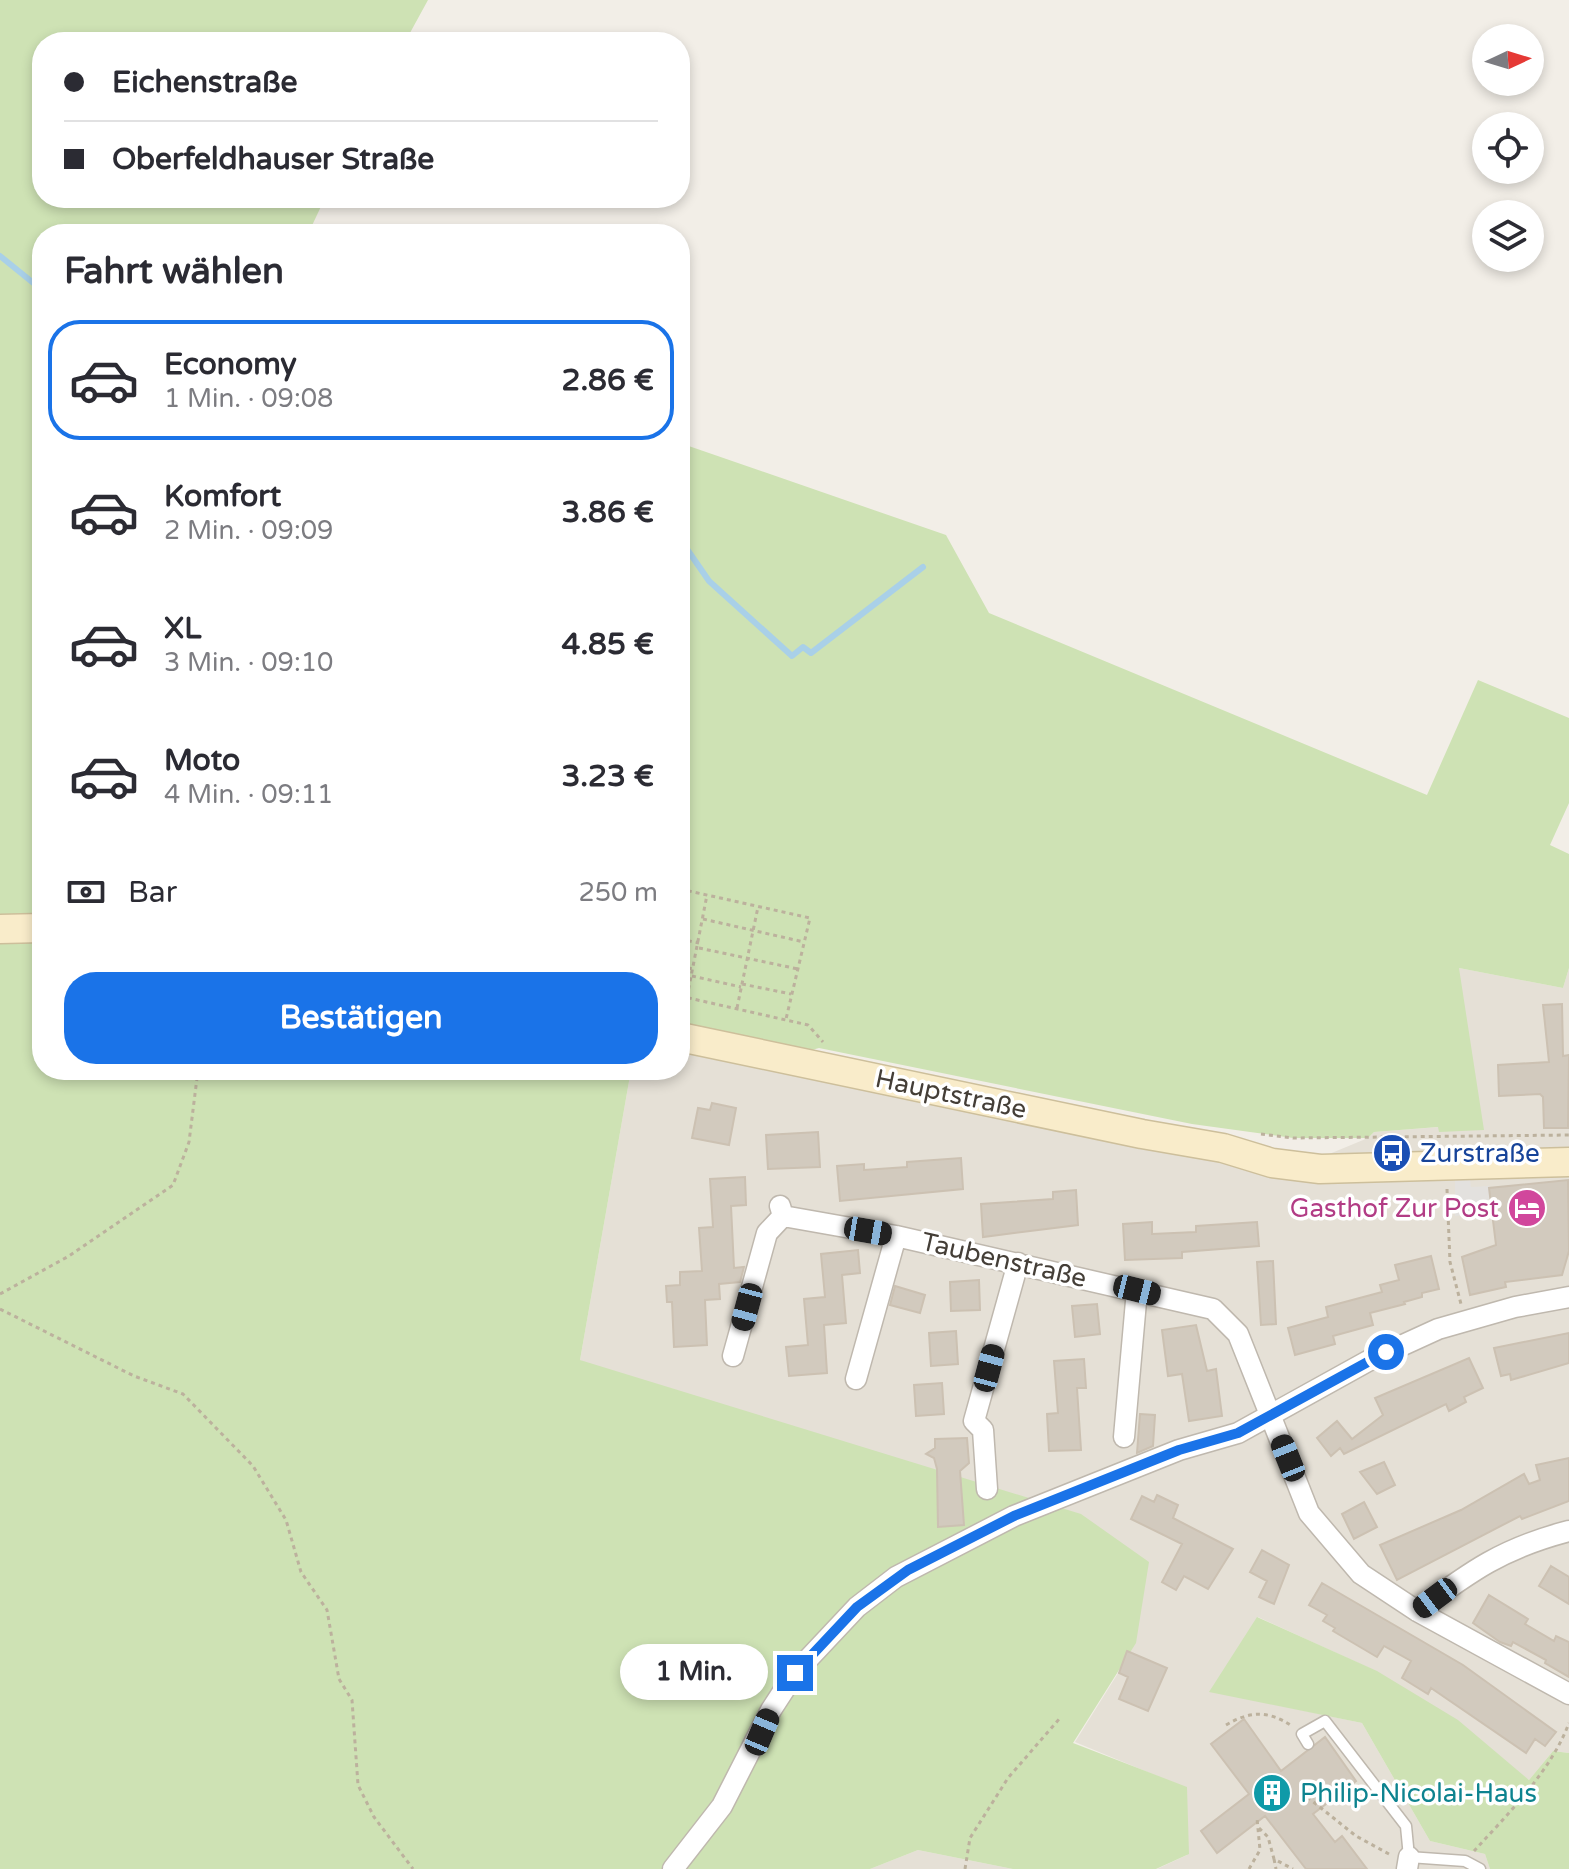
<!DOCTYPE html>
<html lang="de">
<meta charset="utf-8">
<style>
:root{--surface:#fff;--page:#f7f7f7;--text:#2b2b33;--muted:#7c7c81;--line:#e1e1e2;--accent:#1a73e8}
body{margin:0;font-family:"Varela Round",sans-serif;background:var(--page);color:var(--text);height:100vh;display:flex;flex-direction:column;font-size:30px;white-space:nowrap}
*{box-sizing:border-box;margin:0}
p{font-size:26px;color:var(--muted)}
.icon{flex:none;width:44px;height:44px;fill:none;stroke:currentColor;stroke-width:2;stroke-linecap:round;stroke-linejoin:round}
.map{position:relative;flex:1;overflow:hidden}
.drawer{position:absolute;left:32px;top:224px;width:658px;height:856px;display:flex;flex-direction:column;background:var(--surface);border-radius:32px;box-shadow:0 4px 12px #0003}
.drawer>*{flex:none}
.top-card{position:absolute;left:32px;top:32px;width:658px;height:176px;border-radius:32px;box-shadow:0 4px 12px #0003;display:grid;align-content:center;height:176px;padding:0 32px;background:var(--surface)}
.needle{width:52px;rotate:86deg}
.buttons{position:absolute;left:1472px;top:24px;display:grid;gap:16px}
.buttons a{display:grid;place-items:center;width:72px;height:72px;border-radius:50%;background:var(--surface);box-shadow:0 4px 12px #0003;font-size:40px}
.end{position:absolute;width:36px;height:36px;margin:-18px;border:10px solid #1a73e8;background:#fff;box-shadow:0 0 0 4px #fff}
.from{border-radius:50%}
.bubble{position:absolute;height:56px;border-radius:28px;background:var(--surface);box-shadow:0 4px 12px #0003;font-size:26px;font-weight:800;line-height:56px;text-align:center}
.car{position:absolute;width:24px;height:48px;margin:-24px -12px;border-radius:10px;box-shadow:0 0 6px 2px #0007;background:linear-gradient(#222 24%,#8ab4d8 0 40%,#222 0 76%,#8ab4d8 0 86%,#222 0)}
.top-card b{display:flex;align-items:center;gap:28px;height:76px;font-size:30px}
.top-card b+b{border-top:2px solid var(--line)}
.top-card i{width:20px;height:20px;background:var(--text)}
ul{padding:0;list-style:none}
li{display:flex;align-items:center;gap:24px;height:120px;margin:0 16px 12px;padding:0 16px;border:4px solid transparent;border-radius:32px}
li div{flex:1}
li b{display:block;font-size:30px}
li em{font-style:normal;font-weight:800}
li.current{border-color:var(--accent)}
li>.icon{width:72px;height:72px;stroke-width:1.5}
h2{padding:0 32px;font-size:36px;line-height:96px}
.pay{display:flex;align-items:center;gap:20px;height:88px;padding:0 32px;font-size:30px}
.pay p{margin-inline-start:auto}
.primary-button{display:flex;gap:16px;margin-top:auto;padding:16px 32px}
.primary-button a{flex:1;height:92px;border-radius:32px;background:var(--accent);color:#fff;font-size:32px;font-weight:800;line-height:92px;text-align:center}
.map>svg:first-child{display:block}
.residential{fill:#e5e0d6}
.green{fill:#cee2b4}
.parking{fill:#e3e1de}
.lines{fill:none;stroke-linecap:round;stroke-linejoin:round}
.stream{stroke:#a9d0e8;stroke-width:6}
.building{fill:#d2cabe;stroke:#ccc1b2;stroke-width:2}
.service-casing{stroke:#bfb8ae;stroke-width:13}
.minor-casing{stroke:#bfb8ae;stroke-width:23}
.secondary-casing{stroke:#cdbf9b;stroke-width:31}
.path{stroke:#bcb19d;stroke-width:3;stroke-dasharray:4 4;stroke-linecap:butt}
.service{stroke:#fff;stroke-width:10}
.minor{stroke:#fff;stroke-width:20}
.secondary{stroke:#f9ecca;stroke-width:28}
.route{stroke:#1a73e8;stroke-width:10}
.labels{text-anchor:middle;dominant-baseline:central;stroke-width:7;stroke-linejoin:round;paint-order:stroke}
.street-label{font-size:26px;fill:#443e37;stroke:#fff}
.transit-label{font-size:26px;fill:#164399;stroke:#fff;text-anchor:start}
.hotel-label{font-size:26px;fill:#b23c85;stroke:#fff;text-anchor:end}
.culture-label{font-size:26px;fill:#0d838f;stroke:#fff;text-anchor:start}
</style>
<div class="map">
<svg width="1569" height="1869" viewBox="0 0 1569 1869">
<rect width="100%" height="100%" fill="#f2eee7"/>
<path class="residential" d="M1459 968 1563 988 1569 968V1753L1553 1751 1529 1780 1369 1668 1258 1617 1211 1691 1362 1723 1430 1841 1485 1854 1490 1869H1157L1187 1855 1186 1788 1075 1742 1130 1654 580 1360 631 1070H680V1045L1305 1164 1368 1138 1374 1132 1439 1127V1131Z
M918 1850 1013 1869H870Z"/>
<path class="green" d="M0 0H428L405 42H42V198H325L308 234H42V1070H631L580 1360 1081 1514 1149 1562 1136 1643 1073 1743 1187 1787 1189 1854 1156 1869H1013L918 1850 870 1869H0Z
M680 443 946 535 989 613 1427 795 1478 680 1569 718V803L1550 845 1569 854V968L1563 988 1459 968 1484 1130 1439 1132 1438 1127 1374 1132 1368 1138H1293L1192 1124 819 1048 783 1058 680 1045Z
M1257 1617 1377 1671 1458 1720 1529 1780 1553 1751 1569 1753V1869H1490L1485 1854 1430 1841 1362 1723 1209 1692Z"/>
<path class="parking" d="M1470 1178 1471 1187 1489 1186 1492 1213 1455 1216V1179Z"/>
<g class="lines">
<path class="stream" d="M0 256 42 290
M680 539 709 581 792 656 803 647 811 653 923 567"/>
</g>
<path class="building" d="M1562 1004 1563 1056 1569 1055 1568 1128H1544L1543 1097 1540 1094 1499 1096 1498 1065 1549 1062 1543 1005Z
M712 1103 736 1108 729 1145 692 1138 698 1108 710 1110Z
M818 1132 820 1167 768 1169 766 1135Z
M961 1158 963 1189 840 1201 837 1166 864 1164V1170L907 1167V1162Z
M745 1177 746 1205 731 1206 734 1268 744 1267 740 1282 719 1284 720 1299 705 1300 707 1345 674 1347 672 1302H667L666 1286 680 1285V1272L702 1271 699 1228 713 1227 710 1179Z
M1568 1180 1569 1251 1562 1275 1505 1282 1506 1287 1470 1295 1462 1257 1496 1245 1489 1188Z
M1076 1190 1078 1225 983 1237 981 1204 1053 1199V1192Z
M1152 1222V1234L1196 1232V1226L1257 1222 1259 1246 1182 1252V1258L1125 1260 1123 1224Z
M858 1250 860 1273 842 1275 846 1323 824 1325 827 1373 789 1376 786 1347 808 1345 804 1299 825 1297 821 1254Z
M1431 1256 1439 1289 1422 1293V1297L1404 1302 1405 1304 1370 1313 1373 1325 1333 1336 1335 1344 1295 1355 1288 1328 1328 1317 1326 1307 1382 1292 1380 1285 1399 1280 1395 1265Z
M1273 1261 1276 1324 1261 1325 1257 1262Z
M979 1280 980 1310 951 1311 950 1282Z
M895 1286 925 1295 920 1313 890 1305Z
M1097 1304 1100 1334 1075 1337 1072 1306Z
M1196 1325 1207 1371 1216 1369 1222 1416 1189 1421 1182 1374 1168 1376 1162 1330Z
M956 1331 958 1364 931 1366 929 1333Z
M1569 1333V1363L1511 1380 1510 1374 1501 1376 1494 1348Z
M1469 1358 1483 1388 1464 1397 1466 1402 1449 1411 1446 1404 1344 1454 1340 1448 1331 1456 1317 1438 1337 1421 1352 1439 1383 1415 1375 1398Z
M1084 1359 1086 1388H1077L1081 1450 1049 1451 1047 1414 1058 1413 1054 1361Z
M942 1383 944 1414 916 1416 914 1385Z
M1140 1414 1155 1415 1153 1446 1137 1453Z
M967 1438 969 1463 960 1471 964 1525 938 1527 937 1469 934 1458 926 1454 935 1448V1439Z
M1569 1458V1501L1522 1519 1520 1516 1397 1580 1380 1545 1461 1510 1524 1474 1529 1484 1540 1480 1536 1465Z
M1384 1462 1395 1485 1377 1494 1360 1472Z
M1157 1495 1178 1505 1173 1518 1233 1549 1208 1589 1184 1576 1176 1590 1162 1582 1182 1544 1131 1519 1142 1496 1154 1502Z
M1364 1502 1377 1527 1354 1539 1342 1514Z
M1262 1550 1289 1565 1274 1604 1259 1597 1267 1581 1250 1572Z
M1551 1566 1569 1577V1604L1539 1586Z
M1322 1583 1463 1665 1556 1732 1545 1746 1535 1739 1526 1753 1431 1688 1428 1694 1402 1678 1411 1661 1384 1646 1377 1657 1333 1631 1335 1628 1323 1621 1327 1615 1309 1605Z
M1489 1595 1528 1619 1525 1624 1554 1641 1556 1636 1569 1642V1677L1545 1663 1546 1660 1513 1642 1511 1646 1500 1642 1473 1623Z
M1127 1651 1167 1668 1148 1711 1119 1699 1128 1677 1119 1673Z
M1244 1719 1281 1771 1325 1737 1356 1781 1313 1814 1335 1842 1342 1836 1367 1869H1306L1265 1816 1217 1853 1201 1831 1249 1794 1211 1744Z"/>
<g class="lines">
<defs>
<path id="service" d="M1308 1744 1302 1734 1325 1721 1406 1826 1409 1857 1465 1861 1480 1869"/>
<path id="minor" d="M780 1206 783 1216 896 1236 1213 1309 1238 1334 1309 1513 1361 1574 1417 1611 1569 1694
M733 1356 767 1233 783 1216
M856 1379 896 1236
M1124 1437 1137 1290
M987 1489 983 1430 974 1421 1018 1263
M1417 1611C1471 1571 1503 1548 1569 1531
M673 1869 722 1806 771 1710 795 1673 857 1607 896 1577 1014 1516 1179 1450 1238 1433 1368 1361 1438 1329 1515 1307 1569 1297
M1407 1869 1409 1857"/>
<path id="secondary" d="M0 929 42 928
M680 1037 1142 1134 1223 1148 1272 1163 1320 1169 1569 1162"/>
</defs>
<use href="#service" class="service-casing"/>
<use href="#minor" class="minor-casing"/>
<use href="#secondary" class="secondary-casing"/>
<path class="path" d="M680 889 810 918 786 1019
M703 919 804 942
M680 939 699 943
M699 948 798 969
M680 966 693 969
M692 976 741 987
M742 984 791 994
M680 996 808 1025 823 1042
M687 997 707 895
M737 1008 758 907
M1261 1134 1293 1138 1569 1135
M1447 1189 1450 1262 1461 1304
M0 1294 69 1256 173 1185 189 1142 198 1070
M0 1309 134 1376 183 1394 253 1466 286 1520 301 1572 327 1610 339 1679 352 1700 358 1785 374 1817 413 1869
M1226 1725C1250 1711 1268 1710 1292 1726
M1301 1792 1356 1836 1389 1854
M1259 1828 1268 1837 1274 1859 1293 1869
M1474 1851C1508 1814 1551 1771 1569 1723
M1274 1859 1276 1869
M965 1869 970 1838 1008 1778 1060 1718
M1249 1869 1260 1850 1257 1818"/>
<use href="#service" class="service"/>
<use href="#minor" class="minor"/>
<use href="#secondary" class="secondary"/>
</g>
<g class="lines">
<path class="route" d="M795 1673 857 1607 908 1570 1014 1516 1179 1450 1238 1433 1386 1352"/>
</g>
<defs>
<symbol id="bus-disc" viewBox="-11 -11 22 22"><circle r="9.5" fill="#1a4fb4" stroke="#fff"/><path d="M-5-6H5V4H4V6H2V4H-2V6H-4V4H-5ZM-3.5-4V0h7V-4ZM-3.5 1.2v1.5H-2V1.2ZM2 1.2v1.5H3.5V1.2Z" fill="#fff"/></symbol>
<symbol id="hotel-disc" viewBox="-11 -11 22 22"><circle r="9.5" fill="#d1479c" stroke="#fff"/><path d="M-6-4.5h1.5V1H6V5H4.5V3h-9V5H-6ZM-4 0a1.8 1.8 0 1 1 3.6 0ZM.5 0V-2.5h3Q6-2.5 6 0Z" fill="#fff"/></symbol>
<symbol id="building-disc" viewBox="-11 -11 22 22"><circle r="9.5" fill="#0f9aa8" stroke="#fff"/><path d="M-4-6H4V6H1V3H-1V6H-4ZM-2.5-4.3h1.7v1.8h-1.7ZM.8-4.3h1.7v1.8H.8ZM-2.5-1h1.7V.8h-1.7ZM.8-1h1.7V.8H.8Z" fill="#fff"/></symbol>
</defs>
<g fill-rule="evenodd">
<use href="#bus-disc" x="1370" y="1131" width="44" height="44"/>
<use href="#hotel-disc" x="1505" y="1186" width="44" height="44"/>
<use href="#building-disc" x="1250" y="1771" width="44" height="44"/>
</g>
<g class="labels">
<g class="street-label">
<text transform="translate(951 1094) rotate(12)">Hauptstraße</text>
<text transform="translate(1004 1260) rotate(13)">Taubenstraße</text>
</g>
<g class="transit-label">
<text x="1420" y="1153">Zurstraße</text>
</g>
<g class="hotel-label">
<text x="1499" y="1208">Gasthof Zur Post</text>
</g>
<g class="culture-label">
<text x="1300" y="1793">Philip-Nicolai-Haus</text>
</g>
</g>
</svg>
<div class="buttons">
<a><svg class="needle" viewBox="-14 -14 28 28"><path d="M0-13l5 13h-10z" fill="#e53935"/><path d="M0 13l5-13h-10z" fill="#7c7c81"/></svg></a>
<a><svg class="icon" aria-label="locate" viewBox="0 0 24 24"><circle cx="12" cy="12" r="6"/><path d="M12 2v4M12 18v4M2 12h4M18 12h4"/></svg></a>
<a><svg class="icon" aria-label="layers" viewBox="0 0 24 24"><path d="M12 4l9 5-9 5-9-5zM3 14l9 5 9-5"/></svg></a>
</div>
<i class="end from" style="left:1386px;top:1352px"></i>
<i class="end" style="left:795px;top:1673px"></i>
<div class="bubble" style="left:620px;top:1644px;width:148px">1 Min.</div>
<i class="car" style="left:868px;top:1231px;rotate:100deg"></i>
<i class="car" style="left:1137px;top:1290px;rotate:104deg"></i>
<i class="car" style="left:747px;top:1307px;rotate:195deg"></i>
<i class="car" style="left:989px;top:1368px;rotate:15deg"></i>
<i class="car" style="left:1288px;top:1458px;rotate:338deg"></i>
<i class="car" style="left:1435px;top:1598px;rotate:233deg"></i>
<i class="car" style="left:762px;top:1732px;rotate:23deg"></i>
<div class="top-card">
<b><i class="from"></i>Eichenstraße</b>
<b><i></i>Oberfeldhauser Straße</b>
</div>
<section class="drawer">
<h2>Fahrt wählen</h2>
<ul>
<li class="current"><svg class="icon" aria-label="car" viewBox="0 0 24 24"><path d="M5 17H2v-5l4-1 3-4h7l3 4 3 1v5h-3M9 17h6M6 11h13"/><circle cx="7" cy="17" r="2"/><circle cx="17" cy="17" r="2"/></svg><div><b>Economy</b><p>1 Min. · 09:08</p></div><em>2.86 €</em></li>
<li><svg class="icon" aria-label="car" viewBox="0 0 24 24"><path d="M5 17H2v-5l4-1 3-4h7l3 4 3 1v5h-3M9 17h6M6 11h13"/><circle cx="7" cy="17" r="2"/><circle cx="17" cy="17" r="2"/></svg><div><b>Komfort</b><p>2 Min. · 09:09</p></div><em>3.86 €</em></li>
<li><svg class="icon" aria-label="car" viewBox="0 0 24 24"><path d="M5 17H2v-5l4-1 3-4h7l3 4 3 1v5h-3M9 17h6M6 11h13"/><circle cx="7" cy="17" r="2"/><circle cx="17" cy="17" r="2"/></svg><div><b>XL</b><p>3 Min. · 09:10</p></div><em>4.85 €</em></li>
<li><svg class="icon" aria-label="car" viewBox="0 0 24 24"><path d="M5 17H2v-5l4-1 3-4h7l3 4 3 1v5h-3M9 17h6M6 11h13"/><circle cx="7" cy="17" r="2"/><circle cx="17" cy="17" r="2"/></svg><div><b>Moto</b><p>4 Min. · 09:11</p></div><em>3.23 €</em></li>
</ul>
<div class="pay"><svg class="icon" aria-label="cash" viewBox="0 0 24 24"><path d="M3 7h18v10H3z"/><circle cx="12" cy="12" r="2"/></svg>Bar<p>250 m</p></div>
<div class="primary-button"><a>Bestätigen</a></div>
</section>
</div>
